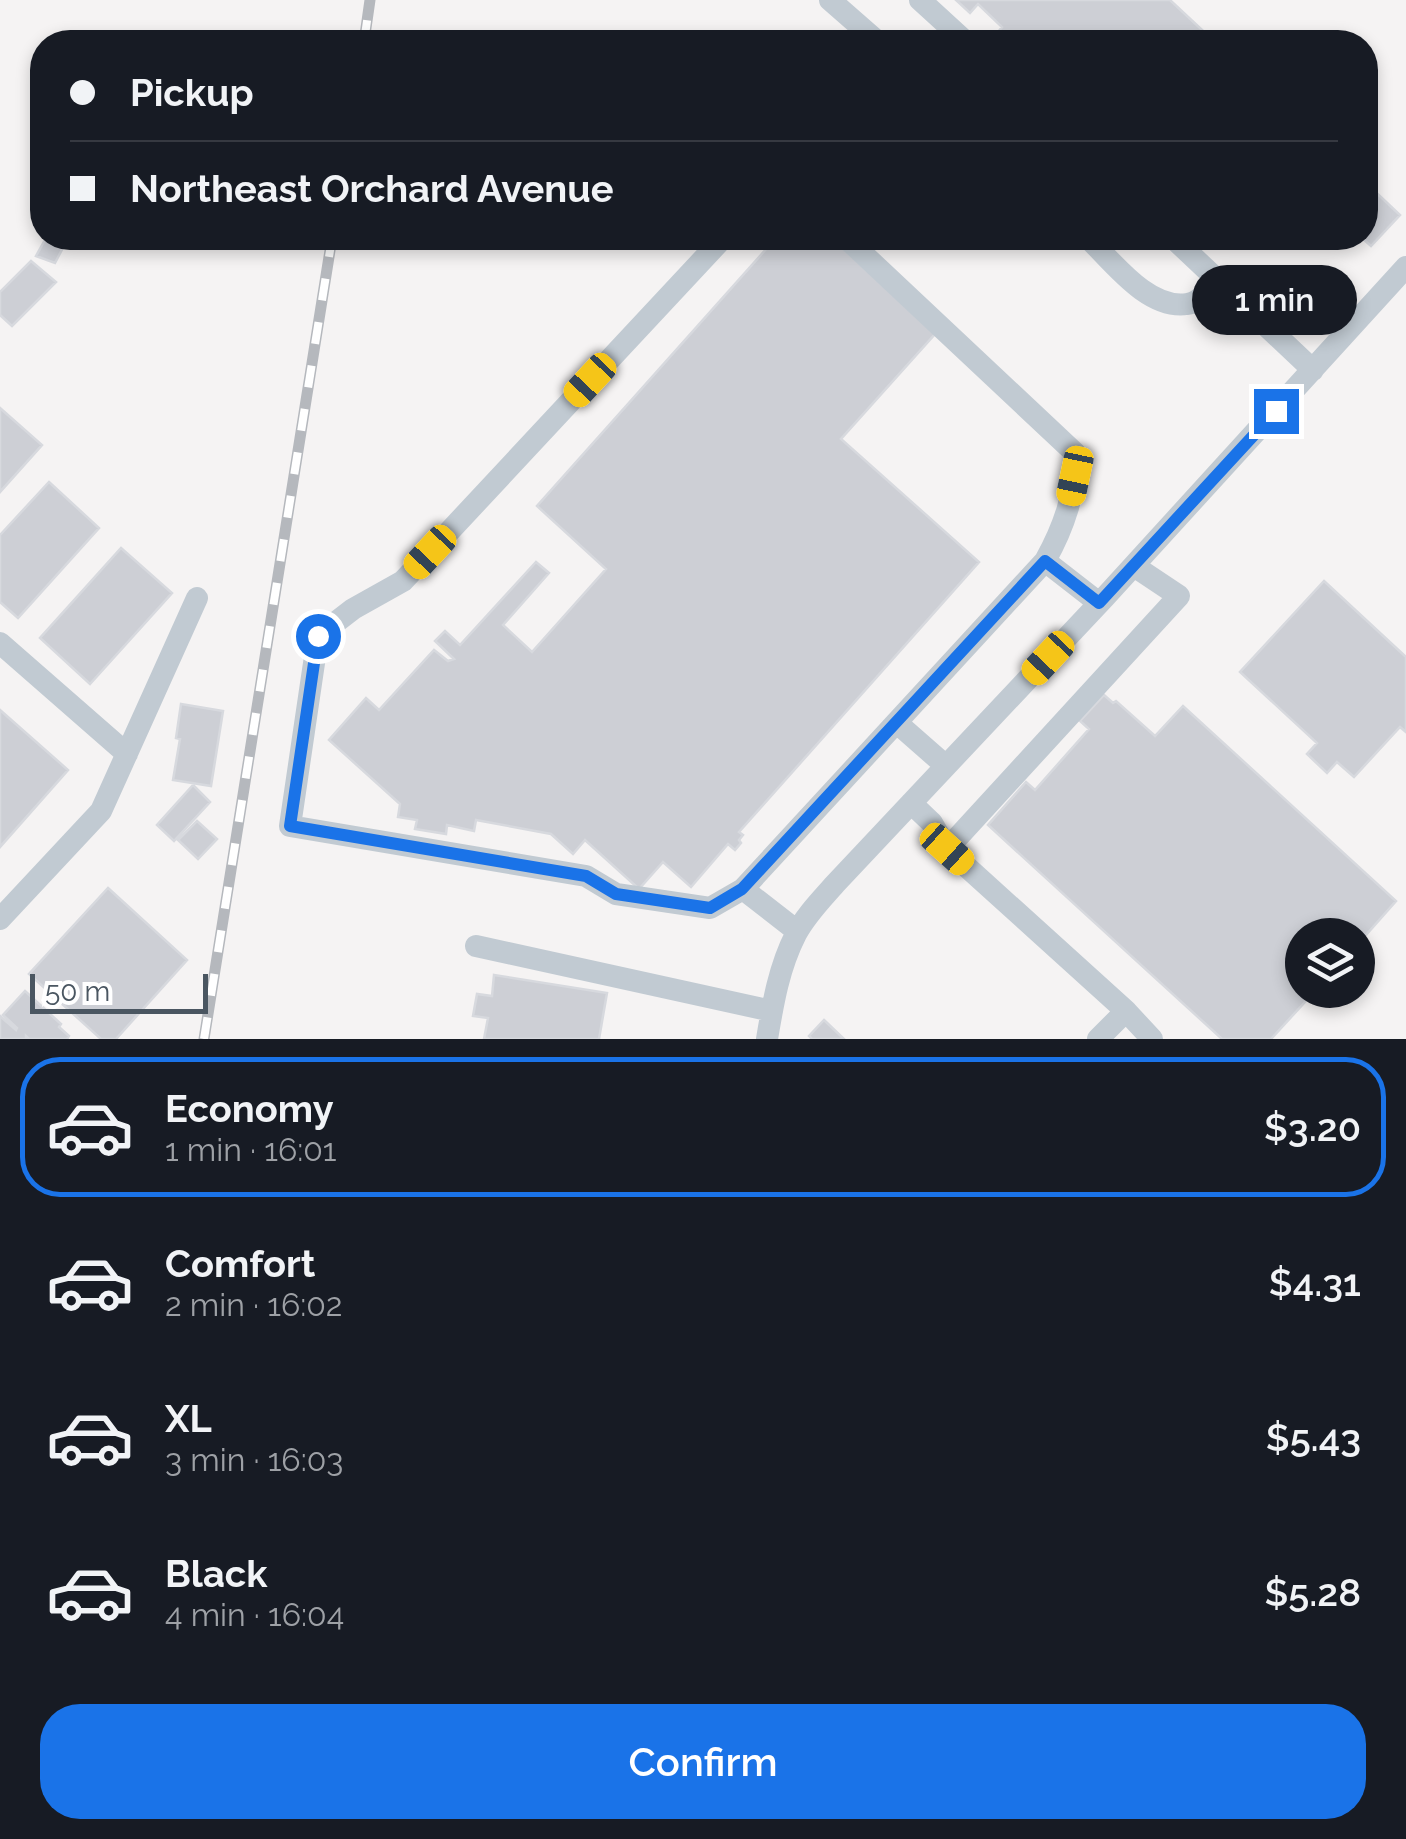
<!DOCTYPE html>
<meta charset="utf-8">
<style>
:root{--surface:#171b24;--page:#20242c;--text:#f1f3f6;--muted:#9ea1a6;--line:#363941;--accent:#1a73e8}
body{margin:0;font-family:Raleway,sans-serif;background:var(--page);color:var(--text);height:100vh;display:flex;flex-direction:column;font-size:38px;white-space:nowrap}
*{box-sizing:border-box;margin:0}
p{font-size:32px;color:var(--muted)}
.icon{flex:none;width:55px;height:55px;fill:none;stroke:currentColor;stroke-width:2;stroke-linecap:round;stroke-linejoin:round}
.map{position:relative;height:1039px;overflow:hidden}
.panel{display:flex;flex-direction:column;background:var(--surface);flex:1}
.panel>*{flex:none}
.banner{position:absolute;left:30px;top:30px;width:1348px;height:220px;border-radius:40px;box-shadow:0 5px 15px #0003;display:grid;align-content:center;height:220px;padding:0 40px;background:var(--surface)}
.fabs{position:absolute;left:1285px;top:918px;display:grid;gap:20px}
.fabs a{display:grid;place-items:center;width:90px;height:90px;border-radius:50%;background:var(--surface);box-shadow:0 5px 15px #0003;font-size:50px}
.scale{position:absolute;left:30px;bottom:25px;width:178px;box-sizing:border-box;padding-left:10px;border:5px solid #4a5661;border-top:0;font-size:28px;line-height:35px;white-space:nowrap;color:#4a5661;-webkit-text-stroke:8px #fff;paint-order:stroke}
.end{position:absolute;width:45px;height:45px;margin:-22px;border:12px solid #1a73e8;background:#fff;box-shadow:0 0 0 5px #fff}
.from{border-radius:50%}
.bubble{position:absolute;height:70px;border-radius:35px;background:var(--surface);box-shadow:0 5px 15px #0003;font-size:32px;font-weight:600;line-height:70px;text-align:center}
.car{position:absolute;width:30px;height:60px;margin:-30px -15px;border-radius:12px;box-shadow:0 0 8px 2px #0007;background:linear-gradient(#f5c518 24%,#345 0 40%,#f5c518 0 76%,#345 0 86%,#f5c518 0)}
.banner b{display:flex;align-items:center;gap:35px;height:95px;font-size:38px}
.banner b+b{border-top:2px solid var(--line)}
.banner i{width:25px;height:25px;background:var(--text)}
ul{padding:18px 0 0;list-style:none}
li{display:flex;align-items:center;gap:30px;height:140px;margin:0 20px 15px;padding:0 20px;border:5px solid transparent;border-radius:40px}
li div{flex:1}
li b{display:block;font-size:38px}
li em{font-style:normal;font-weight:600}
li.on{border-color:var(--accent)}
li>.icon{width:90px;height:90px;stroke-width:1.5}
.action{display:flex;gap:20px;margin-top:auto;padding:20px 40px}
.action a{flex:1;height:115px;border-radius:40px;background:var(--accent);color:#fff;font-size:40px;font-weight:600;line-height:115px;text-align:center}
.map>svg:first-child{display:block}
.building{fill:#cdcfd5;stroke:#d7d9de;stroke-width:2.5}
.lines{fill:none;stroke-linecap:round;stroke-linejoin:round}
.minor{stroke:#c1cad2;stroke-width:22}
.rail-casing{stroke:#b5b8bd;stroke-width:11}
.rail{stroke:#fff;stroke-width:8;stroke-dasharray:22;stroke-linecap:butt}
.route{stroke:#1a73e8;stroke-width:12}
</style>
<div class="map">
<svg width="1406" height="1039" viewBox="0 0 1406 1039">
<rect width="100%" height="100%" fill="#f5f3f3"/>
<path class="building" d="M956 0H1170L1215 42H990L1002 27 978 4 970 13Z
M1365 182 1400 215 1371 246 1362 238H1365Z
M46 238H68L55 263 36 256Z
M776 238H832L935 334 841 439 979 562 739 832 743 835 739 840 741 843 735 850 728 844 691 887 663 862 639 889 585 840 573 854 551 834 476 820 474 831 447 825 446 834 415 829 417 820 398 817 400 804 329 740 366 698 379 710 434 650 448 661 454 659 435 641 445 631 460 645 536 562 549 573 503 625 532 652 606 569 537 506Z
M31 261 56 282 12 326 0 315V292Z
M0 408 42 445 0 492Z
M49 482 99 528 18 618 0 602V535Z
M121 548 172 593 90 684 40 638Z
M1324 581 1406 657V732L1400 727 1354 777 1337 762 1327 773 1307 754 1317 743 1240 672Z
M1104 695 1113 703 1116 701 1155 736 1183 706 1396 901 1358 944V935H1302V990H1316L1271 1039H1222L988 825 1026 782 1035 790 1089 729 1080 721Z
M181 704 223 711 211 786 173 780 180 739 176 738Z
M0 710 68 770 0 847Z
M193 785 210 802 174 841 157 825Z
M197 821 217 839 198 859 178 840Z
M108 888 187 960 116 1039H101L29 974Z
M494 975 607 993 599 1039H484L488 1018 473 1016 477 994 492 996Z
M25 991 61 1024 59 1027 69 1036 67 1039H29L26 1036V1039H0V1016L16 1030 17 1028 3 1015Z
M824 1020 844 1039H812L809 1036Z"/>
<g class="lines">
<path class="minor" d="M830 0 878 42
M920 0 966 42
M723 238 403 581 353 609 318 636 290 826 586 876 616 894 710 908 743 889
M846 238 1075 453C1076 493 1064 527 1045 561
M1088 238C1113 262 1148 310 1187 304 1198 303 1211 289 1221 282
M1173 238 1313 370
M0 643 127 754
M897 723 946 766
M911 803 932 823 947 849 1179 596 1134 566
M947 849 1126 1011 1098 1039
M0 919 101 811 197 598
M797 931 743 889 1045 561 1099 603
M476 946 772 1011
M1126 1011 1152 1039
M767 1039C773 1003 779 967 796 934 806 915 821 900 835 884L1105 597 1406 267"/>
<defs>
<path id="rail" d="M364 42 370 0
M204 1039 332 238"/>
</defs>
<use href="#rail" class="rail-casing"/>
<use href="#rail" class="rail"/>
</g>
<g class="lines">
<path class="route" d="M318 636 290 826 586 876 616 894 710 908 742 889 1045 561 1099 603 1276 411"/>
</g>
</svg>
<div class="fabs">
<a><svg class="icon" aria-label="layers" viewBox="0 0 24 24"><path d="M12 4l9 5-9 5-9-5zM3 14l9 5 9-5"/></svg></a>
</div>
<div class="scale">50 m</div>
<i class="end from" style="left:318px;top:636px"></i>
<i class="end" style="left:1276px;top:411px"></i>
<div class="bubble" style="left:1192px;top:265px;width:165px">1 min</div>
<i class="car" style="left:590px;top:380px;rotate:223deg"></i>
<i class="car" style="left:1075px;top:476px;rotate:192deg"></i>
<i class="car" style="left:430px;top:552px;rotate:223deg"></i>
<i class="car" style="left:1048px;top:658px;rotate:223deg"></i>
<i class="car" style="left:947px;top:849px;rotate:132deg"></i>
<div class="banner">
<b><i class="from"></i>Pickup</b>
<b><i></i>Northeast Orchard Avenue</b>
</div>
</div>
<section class="panel">
<ul>
<li class="on"><svg class="icon" aria-label="car" viewBox="0 0 24 24"><path d="M5 17H2v-5l4-1 3-4h7l3 4 3 1v5h-3M9 17h6M6 11h13"/><circle cx="7" cy="17" r="2"/><circle cx="17" cy="17" r="2"/></svg><div><b>Economy</b><p>1 min · 16:01</p></div><em>$3.20</em></li>
<li><svg class="icon" aria-label="car" viewBox="0 0 24 24"><path d="M5 17H2v-5l4-1 3-4h7l3 4 3 1v5h-3M9 17h6M6 11h13"/><circle cx="7" cy="17" r="2"/><circle cx="17" cy="17" r="2"/></svg><div><b>Comfort</b><p>2 min · 16:02</p></div><em>$4.31</em></li>
<li><svg class="icon" aria-label="car" viewBox="0 0 24 24"><path d="M5 17H2v-5l4-1 3-4h7l3 4 3 1v5h-3M9 17h6M6 11h13"/><circle cx="7" cy="17" r="2"/><circle cx="17" cy="17" r="2"/></svg><div><b>XL</b><p>3 min · 16:03</p></div><em>$5.43</em></li>
<li><svg class="icon" aria-label="car" viewBox="0 0 24 24"><path d="M5 17H2v-5l4-1 3-4h7l3 4 3 1v5h-3M9 17h6M6 11h13"/><circle cx="7" cy="17" r="2"/><circle cx="17" cy="17" r="2"/></svg><div><b>Black</b><p>4 min · 16:04</p></div><em>$5.28</em></li>
</ul>
<div class="action"><a>Confirm</a></div>
</section>
